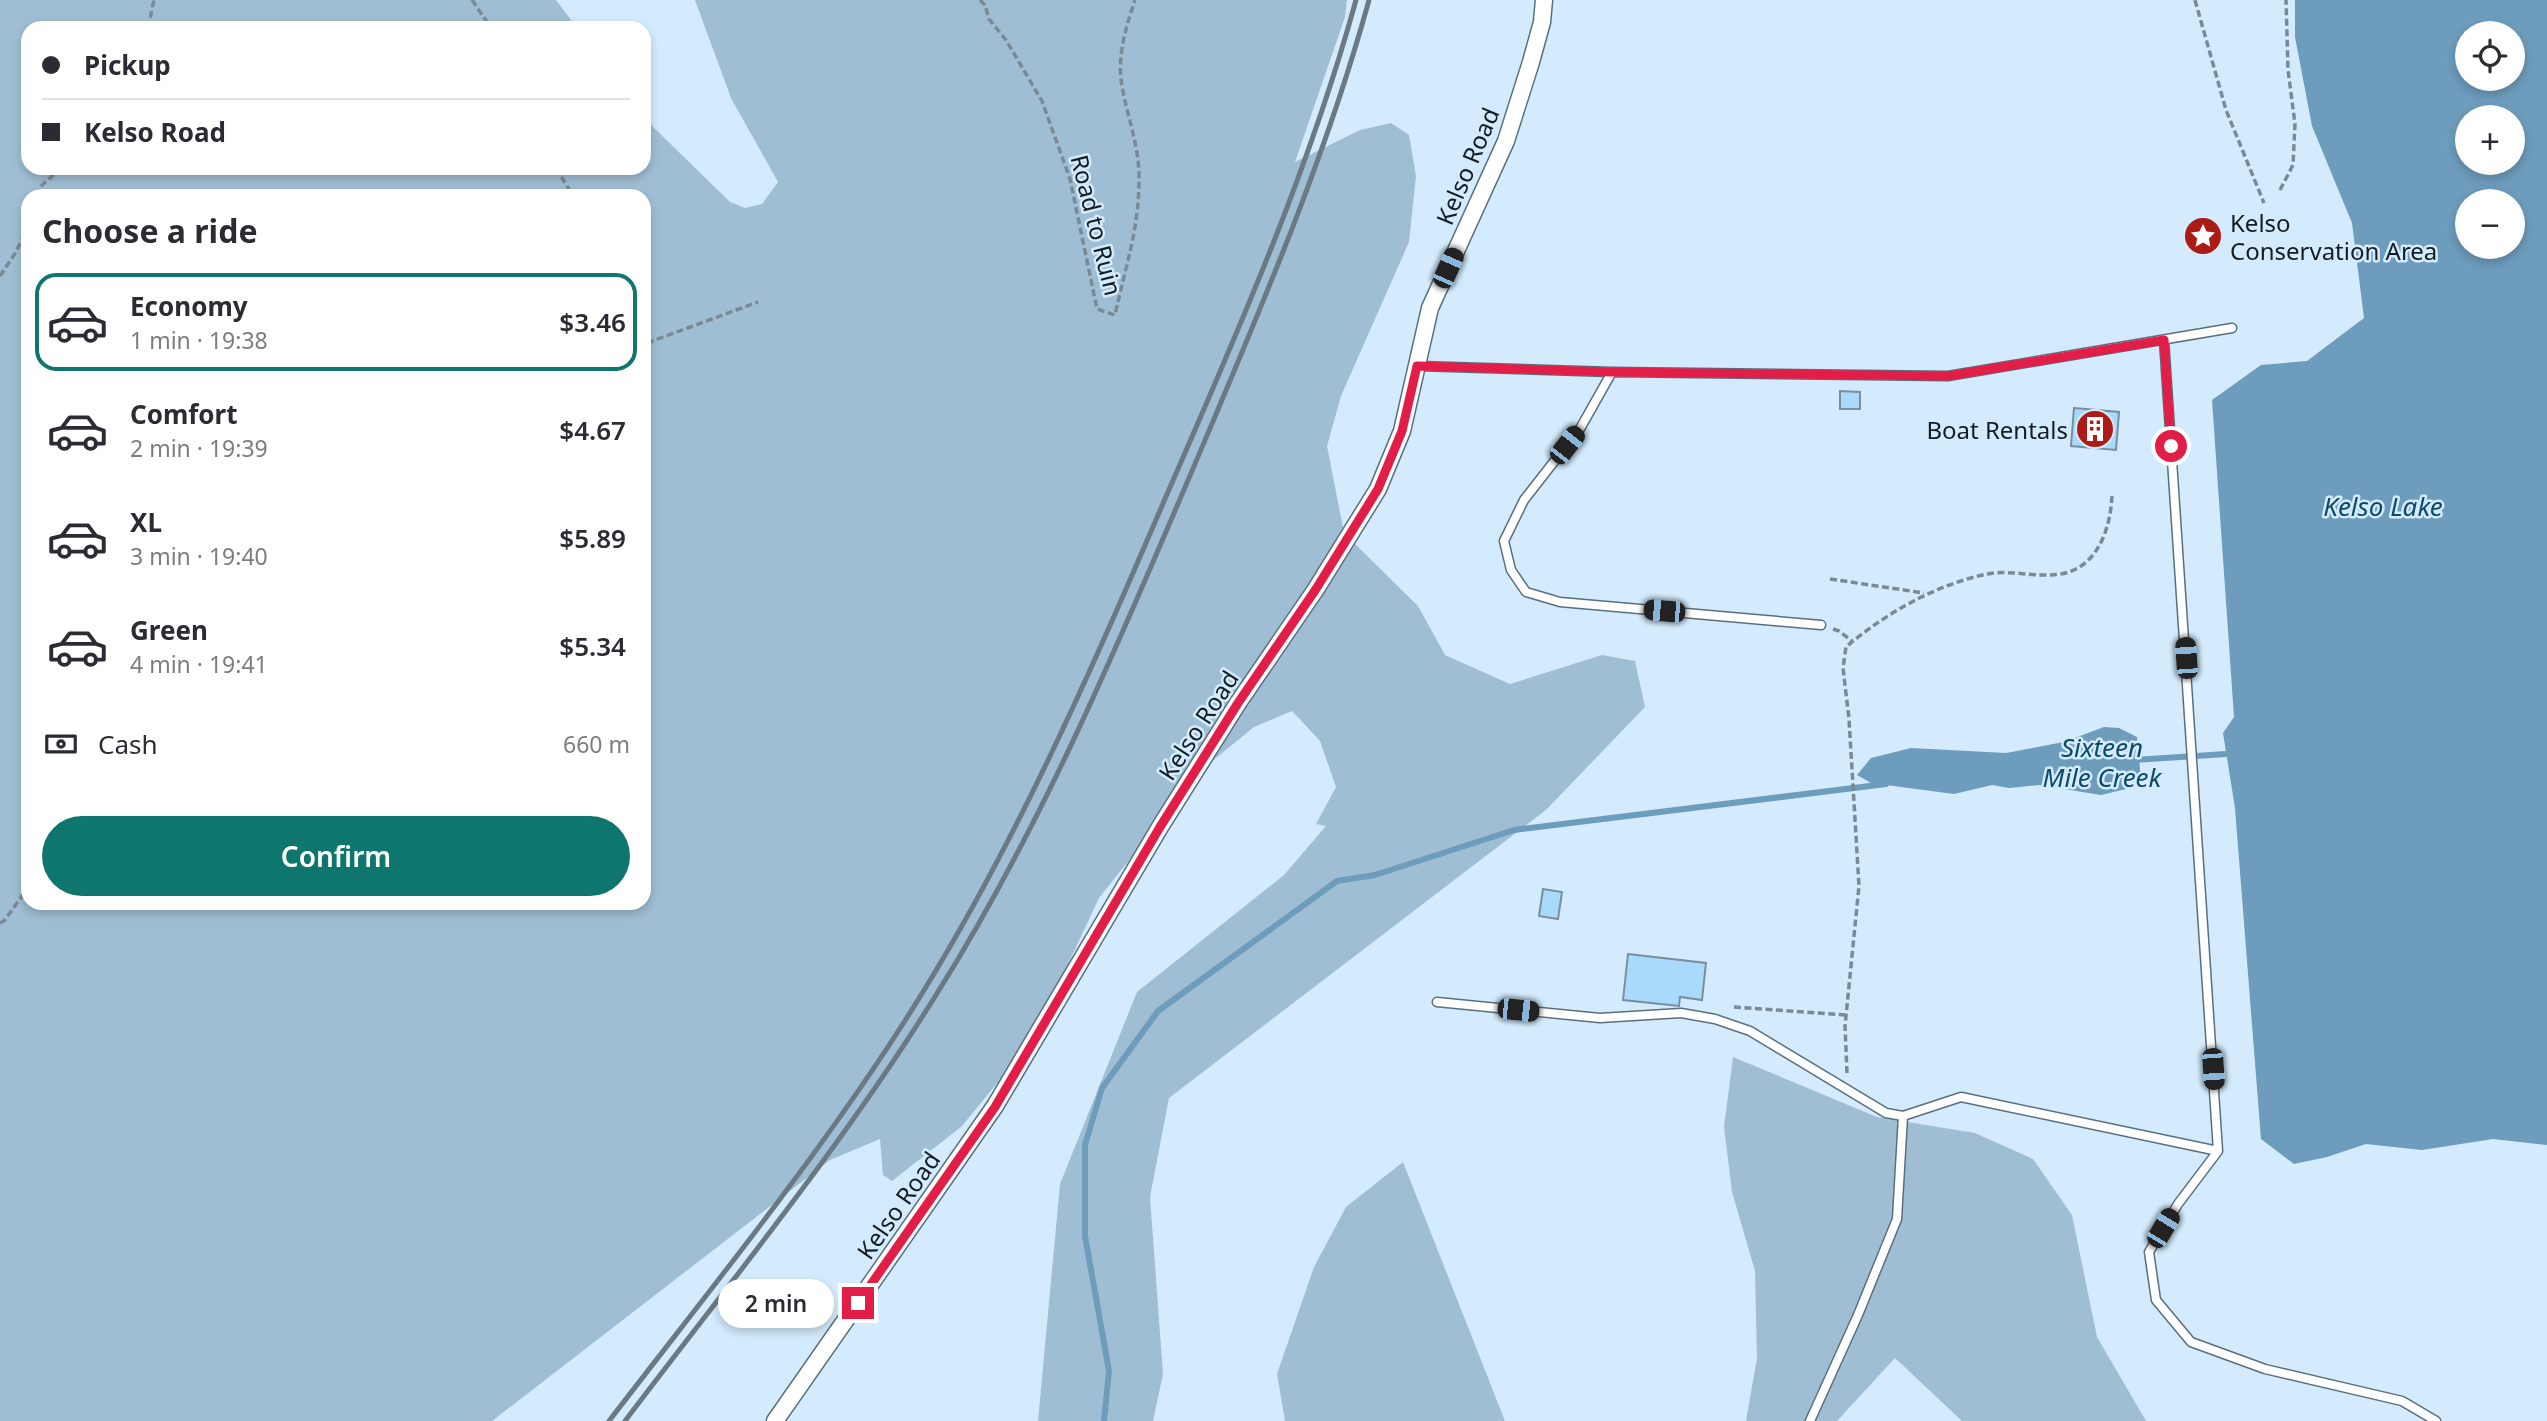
<!DOCTYPE html>
<meta charset="utf-8">
<style>
:root{--surface:#fff;--page:#f2f2f3;--text:#2b2b33;--muted:#7c7c81;--line:#e1e1e2;--accent:#0f766e}
body{margin:0;font-family:"Noto Sans",sans-serif;background:var(--page);color:var(--text);height:100vh;display:flex;flex-direction:column;font-size:26px;white-space:nowrap}
*{box-sizing:border-box;margin:0}
p{font-size:23px;color:var(--muted)}
.icon{flex:none;width:38px;height:38px;fill:none;stroke:currentColor;stroke-width:2;stroke-linecap:round;stroke-linejoin:round}
.map{position:relative;flex:1;overflow:hidden}
.sheet{position:absolute;left:21px;top:189px;width:630px;height:721px;display:flex;flex-direction:column;background:var(--surface);border-radius:21px;box-shadow:0 4px 10px #0003}
.sheet>*{flex:none}
.hud{position:absolute;left:21px;top:21px;width:630px;height:154px;border-radius:21px;box-shadow:0 4px 10px #0003;display:grid;align-content:center;height:154px;padding:0 21px;background:var(--surface)}
.controls{position:absolute;left:2455px;top:21px;display:grid;gap:14px}
.controls a{display:grid;place-items:center;width:70px;height:70px;border-radius:50%;background:var(--surface);box-shadow:0 4px 10px #0003;font-size:35px}
.end{position:absolute;width:32px;height:32px;margin:-16px;border:9px solid #e11d48;background:#fff;box-shadow:0 0 0 4px #fff}
.from{border-radius:50%}
.bubble{position:absolute;height:49px;border-radius:24px;background:var(--surface);box-shadow:0 4px 10px #0003;font-size:23px;font-weight:600;line-height:49px;text-align:center}
.car{position:absolute;width:21px;height:42px;margin:-21px -10px;border-radius:9px;box-shadow:0 0 5px 2px #0007;background:linear-gradient(#222 24%,#8ab4d8 0 40%,#222 0 76%,#8ab4d8 0 86%,#222 0)}
.hud b{display:flex;align-items:center;gap:24px;height:66px;font-size:26px}
.hud b+b{border-top:2px solid var(--line)}
.hud i{width:18px;height:18px;background:var(--text)}
ul{padding:0;list-style:none}
li{display:flex;align-items:center;gap:21px;height:98px;margin:0 14px 10px;padding:0 7px;border:4px solid transparent;border-radius:21px}
li div{flex:1}
li b{display:block;font-size:26px}
li em{font-style:normal;font-weight:600}
li.current{border-color:var(--accent)}
li>.icon{width:63px;height:63px;stroke-width:1.5}
h2{padding:0 21px;font-size:32px;line-height:84px}
.pay{display:flex;align-items:center;gap:18px;height:77px;padding:0 21px;font-size:26px}
.pay p{margin-inline-start:auto}
.primary-button{display:flex;gap:14px;margin-top:auto;padding:14px 21px}
.primary-button a{flex:1;height:80px;border-radius:42px;background:var(--accent);color:#fff;font-size:28px;font-weight:600;line-height:80px;text-align:center}
.map>svg:first-child{display:block}
.green{fill:#a0bed3;fill-rule:evenodd}
.water{fill:#6d9cbc;fill-rule:evenodd}
.lines{fill:none;stroke-linecap:round;stroke-linejoin:round}
.stream{stroke:#6d9cbc;stroke-width:6}
.building{fill:#a9dafc;stroke:#798f9f;stroke-width:2}
.service-casing{stroke:#596f7e;stroke-width:11}
.minor-casing{stroke:#596f7e;stroke-width:19}
.path{stroke:#798a96;stroke-width:3.5;stroke-dasharray:7 3.5;stroke-linecap:butt}
.service{stroke:#fff;stroke-width:8}
.minor{stroke:#fff;stroke-width:16}
.rail{stroke:#6a7984;stroke-width:5}
.route{stroke:#e11d48;stroke-width:9}
.labels{text-anchor:middle;dominant-baseline:central;stroke-width:5;stroke-linejoin:round;paint-order:stroke}
.street-label{font-size:24px;fill:#141d23;stroke:#d3ebfc}
.poi-label{font-size:24px;fill:#141d23;stroke:#d3ebfc;text-anchor:start}
.water-label{font-size:26px;font-style:italic;fill:#0d4969;stroke:#d3ebfc}
</style>
<div class="map">
<svg width="2547" height="1421" viewBox="0 0 2547 1421">
<rect width="100%" height="100%" fill="#d3ebfc"/>
<path class="green" d="M0 0H556L577 28H28V168H644V118L730 202 745 208 762 204 778 182 731 98 695 0H1347L1345 17 1295 162 1360 130 1391 123 1409 135 1416 176 1409 242 1341 396 1327 446 1344 533 1418 606 1445 655 1510 684 1602 655 1635 661 1645 707 1546 810 1169 1098 1150 1197 1163 1374 1153 1421H1038L1060 1184 1137 992 1284 875 1326 826 1316 824 1336 787 1320 741 1292 711 1254 727 1200 771 1099 898 1032 1041 961 1127 892 1181 883 1175 880 1139 830 1160 492 1421H0ZM28 196H644V903H28Z
M1733 1057 1877 1117 1975 1133 2033 1159 2072 1215 2097 1337 2146 1421H1962L1895 1358 1837 1421H1746L1757 1358 1755 1271 1732 1192 1724 1127Z
M1403 1162 1505 1421H1285L1277 1374 1314 1267 1346 1207Z"/>
<path class="water" d="M2295 0H2547V1145L2493 1139 2422 1150 2366 1144 2327 1157 2294 1164 2261 1139 2235 808 2223 733 2234 717 2212 400 2261 365 2307 361 2364 318 2352 223 2312 126 2295 37ZM2468 33H2513V79H2468ZM2468 117H2513V163H2468ZM2468 201H2513V247H2468Z
M2104 727 2119 728 2137 737 2141 779 2126 789 2101 795 2039 785 2009 788 1992 785 1954 794 1871 783 1857 775 1871 758 1911 748 2006 753 2064 742Z"/>
<g class="lines">
<path class="stream" d="M2134 760 2226 754
M1104 1421 1109 1371 1085 1236V1145L1102 1088 1158 1011 1337 881 1375 875 1514 830 1886 784"/>
</g>
<path class="building" d="M1840 391 1860 392V409H1840Z
M2074 408 2119 412 2116 450 2071 446Z
M1543 889 1562 892 1558 919 1539 916Z
M1628 954 1706 963 1702 1000 1680 997 1679 1006 1623 1000Z"/>
<g class="lines">
<defs>
<path id="service" d="M2164 340 2218 1151 2178 1204 2149 1252 2156 1300 2191 1342 2265 1369 2402 1401 2436 1421
M1417 366 1612 372 1948 376 2232 328
M1612 372 1581 427 1524 500 1504 541 1511 570 1526 592 1560 602 1821 625
M1437 1002 1600 1018 1681 1013 1715 1019 1750 1031 1886 1113 1903 1116
M1810 1421 1858 1315 1897 1219 1903 1116 1961 1097 2218 1151"/>
<path id="minor" d="M775 1421 995 1106 1160 827 1238 703 1316 589 1378 489 1402 431 1430 308 1506 141 1531 62 1542 22 1544 0"/>
</defs>
<use href="#service" class="service-casing"/>
<use href="#minor" class="minor-casing"/>
<path class="path" d="M472 0 487 22 495 28
M980 0 985 5 989 19 1006 40 1042 101 1070 179 1097 309 1115 315C1126 264 1140 227 1139 173 1138 141 1125 110 1121 79 1118 52 1127 24 1135 0
M2195 0 2226 110 2264 203
M148 28 154 0
M556 168 573 196
M2280 190 2293 165 2295 124 2288 70 2286 0
M37 196 40 187 61 168
M0 276 16 252 28 227
M644 291 647 294V343L644 354
M647 343 758 302
M1830 579 1924 593
M1833 629 1839 631 1852 641
M0 923 4 921 28 888
M1734 1007 1847 1015
M1847 1073 1845 1026 1859 886 1849 719 1843 668 1846 647C1886 613 1935 585 1987 574 2007 570 2030 576 2051 575 2095 574 2110 533 2112 496"/>
<use href="#service" class="service"/>
<use href="#minor" class="minor"/>
<path class="rail" d="M609 1421C708 1292 811 1166 899 1030 1010 859 1091 671 1171 485 1240 327 1310 167 1356 0
M625 1421C731 1281 843 1145 936 995 1038 833 1114 654 1189 478 1255 322 1324 164 1369 0"/>
</g>
<g class="lines">
<path class="route" d="M858 1303 995 1107 1160 827 1238 703 1316 589 1378 489 1402 431 1417 366 1612 372 1948 376 2164 340 2171 446"/>
</g>
<defs>
<symbol id="sight-disc" viewBox="-11 -11 22 22"><circle r="9.5" fill="#ac1b15" stroke="#d3ebfc"/><path d="M0-6L1.8-2.2L6-1.7L2.9 1.2L3.7 5.4L0 3.3L-3.7 5.4L-2.9 1.2L-6-1.7L-1.8-2.2Z" fill="#fff"/></symbol>
<symbol id="building-disc" viewBox="-11 -11 22 22"><circle r="9.5" fill="#ac1b15" stroke="#d3ebfc"/><path d="M-4-6H4V6H1V3H-1V6H-4ZM-2.5-4.3h1.7v1.8h-1.7ZM.8-4.3h1.7v1.8H.8ZM-2.5-1h1.7V.8h-1.7ZM.8-1h1.7V.8H.8Z" fill="#fff"/></symbol>
</defs>
<g fill-rule="evenodd">
<use href="#sight-disc" x="2181" y="214" width="44" height="44"/>
<use href="#building-disc" x="2073" y="407" width="44" height="44"/>
</g>
<g class="labels">
<g class="street-label">
<text transform="translate(1467 166) rotate(-67)">Kelso Road</text>
<text transform="translate(1097 225) rotate(76)">Road to Ruin</text>
<text transform="translate(1198 725) rotate(-57)">Kelso Road</text>
<text transform="translate(898 1205) rotate(-55)">Kelso Road</text>
</g>
<g class="poi-label">
<text x="2230" y="222">Kelso<tspan x="2230" dy="28">Conservation Area</tspan></text>
<text x="2068" y="429" text-anchor="end">Boat Rentals</text>
</g>
<g class="water-label">
<text x="2383" y="506">Kelso Lake</text>
<text x="2102" y="747">Sixteen<tspan x="2102" dy="30">Mile Creek</tspan></text>
</g>
</g>
</svg>
<div class="controls">
<a><svg class="icon" aria-label="locate" viewBox="0 0 24 24"><circle cx="12" cy="12" r="6"/><path d="M12 2v4M12 18v4M2 12h4M18 12h4"/></svg></a>
<a>+</a>
<a>−</a>
</div>
<i class="end from" style="left:2171px;top:446px"></i>
<i class="end" style="left:858px;top:1303px"></i>
<div class="bubble" style="left:718px;top:1279px;width:116px">2 min</div>
<i class="car" style="left:1448px;top:268px;rotate:24deg"></i>
<i class="car" style="left:1567px;top:445px;rotate:38deg"></i>
<i class="car" style="left:1664px;top:611px;rotate:275deg"></i>
<i class="car" style="left:2186px;top:658px;rotate:356deg"></i>
<i class="car" style="left:1518px;top:1010px;rotate:96deg"></i>
<i class="car" style="left:2213px;top:1069px;rotate:176deg"></i>
<i class="car" style="left:2163px;top:1228px;rotate:31deg"></i>
<div class="hud">
<b><i class="from"></i>Pickup</b>
<b><i></i>Kelso Road</b>
</div>
<section class="sheet">
<h2>Choose a ride</h2>
<ul>
<li class="current"><svg class="icon" aria-label="car" viewBox="0 0 24 24"><path d="M5 17H2v-5l4-1 3-4h7l3 4 3 1v5h-3M9 17h6M6 11h13"/><circle cx="7" cy="17" r="2"/><circle cx="17" cy="17" r="2"/></svg><div><b>Economy</b><p>1 min · 19:38</p></div><em>$3.46</em></li>
<li><svg class="icon" aria-label="car" viewBox="0 0 24 24"><path d="M5 17H2v-5l4-1 3-4h7l3 4 3 1v5h-3M9 17h6M6 11h13"/><circle cx="7" cy="17" r="2"/><circle cx="17" cy="17" r="2"/></svg><div><b>Comfort</b><p>2 min · 19:39</p></div><em>$4.67</em></li>
<li><svg class="icon" aria-label="car" viewBox="0 0 24 24"><path d="M5 17H2v-5l4-1 3-4h7l3 4 3 1v5h-3M9 17h6M6 11h13"/><circle cx="7" cy="17" r="2"/><circle cx="17" cy="17" r="2"/></svg><div><b>XL</b><p>3 min · 19:40</p></div><em>$5.89</em></li>
<li><svg class="icon" aria-label="car" viewBox="0 0 24 24"><path d="M5 17H2v-5l4-1 3-4h7l3 4 3 1v5h-3M9 17h6M6 11h13"/><circle cx="7" cy="17" r="2"/><circle cx="17" cy="17" r="2"/></svg><div><b>Green</b><p>4 min · 19:41</p></div><em>$5.34</em></li>
</ul>
<div class="pay"><svg class="icon" aria-label="cash" viewBox="0 0 24 24"><path d="M3 7h18v10H3z"/><circle cx="12" cy="12" r="2"/></svg>Cash<p>660 m</p></div>
<div class="primary-button"><a>Confirm</a></div>
</section>
</div>
